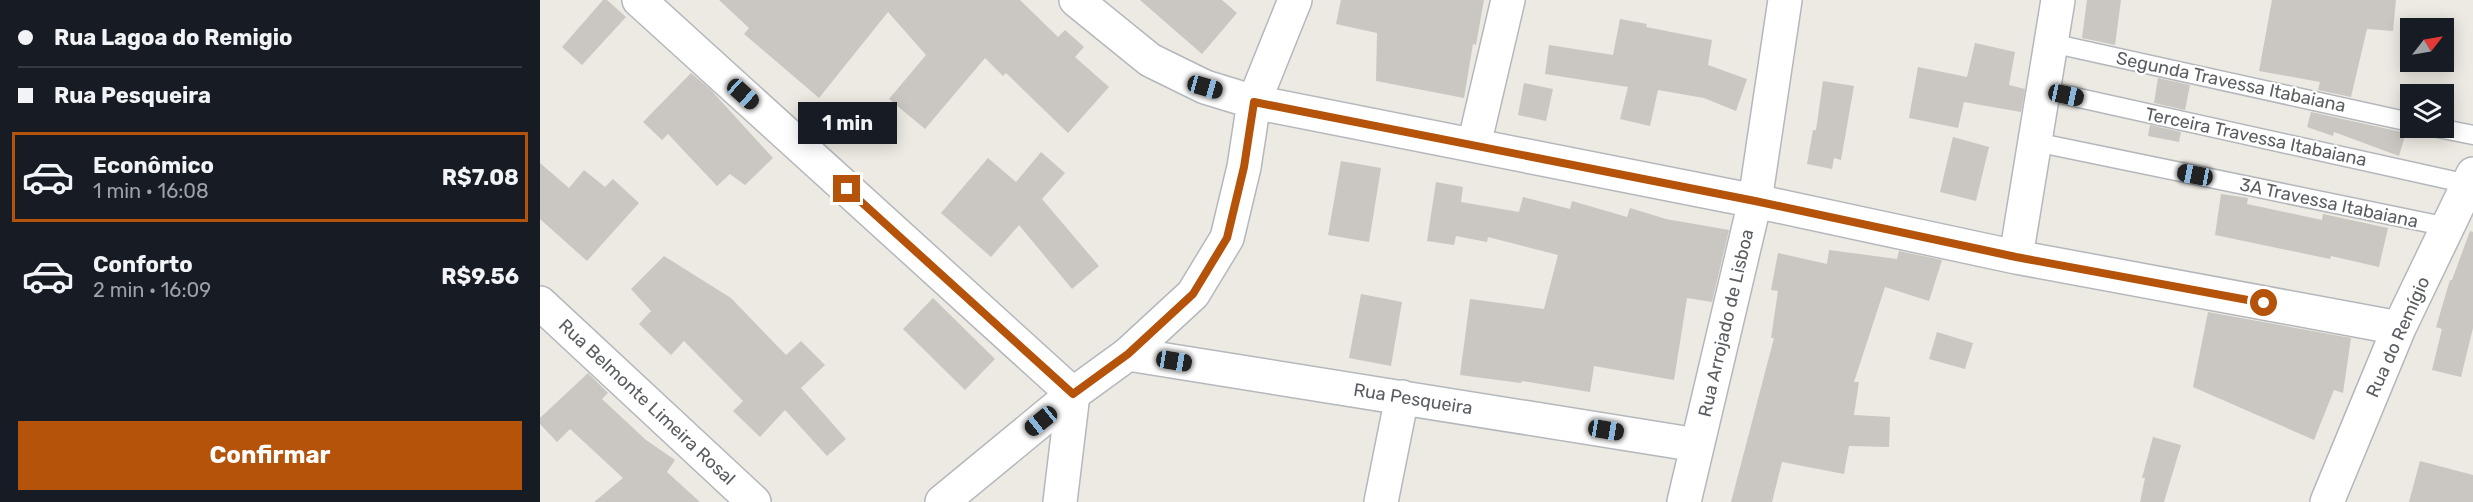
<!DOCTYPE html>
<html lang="pt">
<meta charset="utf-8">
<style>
:root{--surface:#171b24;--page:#242831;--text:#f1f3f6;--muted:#9ea1a6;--line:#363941;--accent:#b45309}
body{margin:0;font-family:Rubik,sans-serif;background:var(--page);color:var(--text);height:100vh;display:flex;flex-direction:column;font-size:22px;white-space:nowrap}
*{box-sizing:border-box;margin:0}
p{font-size:20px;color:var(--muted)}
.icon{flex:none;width:33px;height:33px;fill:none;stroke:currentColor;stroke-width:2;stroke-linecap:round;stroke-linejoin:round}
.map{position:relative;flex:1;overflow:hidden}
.sheet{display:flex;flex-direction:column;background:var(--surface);width:540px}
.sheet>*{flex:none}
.top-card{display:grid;align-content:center;height:132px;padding:0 18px;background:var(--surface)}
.needle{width:39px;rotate:59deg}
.buttons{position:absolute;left:1860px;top:18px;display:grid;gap:12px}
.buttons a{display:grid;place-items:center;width:54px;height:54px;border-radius:0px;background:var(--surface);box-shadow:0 3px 15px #0003;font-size:30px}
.end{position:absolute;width:27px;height:27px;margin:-14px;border:8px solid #b45309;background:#fff;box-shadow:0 0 0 3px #fff}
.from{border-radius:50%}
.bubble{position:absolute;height:42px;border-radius:0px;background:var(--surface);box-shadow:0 3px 15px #0003;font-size:20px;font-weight:700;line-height:42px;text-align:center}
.car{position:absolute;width:18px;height:36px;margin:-18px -9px;border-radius:8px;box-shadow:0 0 4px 2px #0007;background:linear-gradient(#222 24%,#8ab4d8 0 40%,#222 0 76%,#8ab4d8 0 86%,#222 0)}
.top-card b{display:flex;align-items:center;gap:21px;height:57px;font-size:22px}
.top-card b+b{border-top:2px solid var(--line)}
.top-card i{width:15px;height:15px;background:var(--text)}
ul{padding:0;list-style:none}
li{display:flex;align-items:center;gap:18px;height:90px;margin:0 12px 9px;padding:0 6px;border:3px solid transparent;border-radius:0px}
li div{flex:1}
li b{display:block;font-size:22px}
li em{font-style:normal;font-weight:700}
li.on{border-color:var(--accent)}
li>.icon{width:54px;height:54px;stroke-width:1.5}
.primary-button{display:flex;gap:12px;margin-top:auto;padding:12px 18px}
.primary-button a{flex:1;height:69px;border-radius:0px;background:var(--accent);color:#fff;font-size:24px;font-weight:700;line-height:69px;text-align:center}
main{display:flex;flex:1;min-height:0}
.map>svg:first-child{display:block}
.building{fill:#cac6c1}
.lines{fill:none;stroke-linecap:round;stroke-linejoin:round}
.service-casing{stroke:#b4b8bc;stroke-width:21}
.minor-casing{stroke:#b4b8bc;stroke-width:36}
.tertiary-casing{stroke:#b4b8bc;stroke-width:36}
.service{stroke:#fff;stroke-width:18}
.minor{stroke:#fff;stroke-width:33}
.tertiary{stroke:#fff;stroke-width:33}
.route{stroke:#b45309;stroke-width:8}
.labels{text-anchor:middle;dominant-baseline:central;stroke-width:4.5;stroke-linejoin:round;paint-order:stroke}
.street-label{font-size:18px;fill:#5a5e62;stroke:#fff}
</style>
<main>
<section class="sheet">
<div class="top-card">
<b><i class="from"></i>Rua Lagoa do Remigio</b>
<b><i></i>Rua Pesqueira</b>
</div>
<ul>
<li class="on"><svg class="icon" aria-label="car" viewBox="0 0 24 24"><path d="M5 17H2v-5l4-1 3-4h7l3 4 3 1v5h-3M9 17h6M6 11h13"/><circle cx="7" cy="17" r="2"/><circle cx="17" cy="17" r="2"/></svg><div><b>Econômico</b><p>1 min · 16:08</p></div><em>R$7.08</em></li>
<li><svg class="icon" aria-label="car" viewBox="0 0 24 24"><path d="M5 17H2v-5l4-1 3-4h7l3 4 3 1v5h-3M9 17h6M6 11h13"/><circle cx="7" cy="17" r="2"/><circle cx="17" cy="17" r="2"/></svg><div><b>Conforto</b><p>2 min · 16:09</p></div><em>R$9.56</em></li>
</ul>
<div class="primary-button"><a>Confirmar</a></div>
</section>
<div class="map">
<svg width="1933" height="502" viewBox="0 0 1933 502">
<rect width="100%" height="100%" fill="#eceae2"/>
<path class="building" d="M63 0H67L86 17 42 65 22 47Z
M179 0H480L518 37 525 30 544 47 535 57 569 87 528 133 466 73 463 76 445 58 385 129 349 99 386 55 348 12 279 98 204 34 209 28Z
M600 0H682L697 13 662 54Z
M801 0H944L936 45 933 44 924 98 836 81 837 33 796 24Z
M1547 0H1581L1575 45 1542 38Z
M1732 0H1856L1853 31 1827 29 1811 97 1778 90 1780 82 1719 71Z
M1080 19 1107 24 1106 27 1172 40 1168 65 1207 79 1196 111 1164 98 1118 90 1110 126 1080 119 1088 87 1005 74 1009 45 1073 55Z
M1435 43 1475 52 1469 85 1485 89 1481 112 1424 102 1418 128 1369 118 1378 67 1427 77Z
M151 73 170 89 233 158 205 185 190 174 177 186 128 134 122 140 103 122Z
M1618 78 1650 85 1645 110 1614 103Z
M1283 81 1314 86 1301 160 1294 158 1292 169 1267 164 1273 130H1276Z
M984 83 1013 89 1006 121 978 115Z
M1771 112 1866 133 1859 156 1794 132 1793 136 1767 127Z
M1610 125 1641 132 1639 142 1608 136Z
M1413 137 1449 147 1436 201 1400 192Z
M501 152 525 173 502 199 559 266 532 289 479 225 451 257 401 213 448 158 476 182Z
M801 161 841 168 829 242 788 235Z
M0 163 29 188 44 170 65 187 73 179 99 203 47 261 0 219Z
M896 182 923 187 921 202 979 212 983 197 1030 209 1032 201 1087 217 1090 208 1126 219 1189 230 1172 302 1147 298 1134 380 1054 366 1050 392 982 381 981 383 920 375 930 299 1004 309 1018 255 948 237 947 242 916 236 914 245 887 241Z
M1681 194 1708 198 1707 204 1782 220 1783 214 1848 228 1839 267 1791 256 1790 259 1675 235Z
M1930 231 1933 232V328L1921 377 1892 370 1902 329 1896 327 1910 280H1912Z
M1289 250 1357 259 1359 251 1402 260 1389 301 1345 287 1314 382H1319L1314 415 1350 417 1349 447 1309 446 1304 474 1242 462 1232 502H1191L1234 338H1231L1238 291 1231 290 1238 253 1287 264Z
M124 256 191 298 246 355 261 341 285 365 261 388 306 439 287 456 245 410 220 437 193 411 203 401 144 341 131 355 99 324 111 311 91 289Z
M821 294 862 302 851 366 809 358Z
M393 298 455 359 425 390 363 329Z
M1668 312 1811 338 1803 393 1794 390 1774 440 1653 387Z
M1397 332 1433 343 1425 369 1389 359Z
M48 373 68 393 62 399 106 440 135 460 127 472 160 502H54L83 478 30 429 17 442 0 424V418Z
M1613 437 1641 445 1624 502H1600L1605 478H1602Z
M1880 461 1933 475V502H1869Z"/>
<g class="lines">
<defs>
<path id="service" d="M1511 43 1870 122
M1503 90 1928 184
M1898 128 1933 135
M1495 142 1908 227"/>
<path id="minor" d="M99 0 533 394 520 502
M536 0 610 60 665 87 714 102 1215 201 1476 257 1859 328
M934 145 968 0
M1476 257 1518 0
M0 303 214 502
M588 354 1157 445
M841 502 862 397
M1144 502 1215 201 1245 0
M1787 502 1859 328 1933 174"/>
<path id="tertiary" d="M402 502 533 394 588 354 653 294 687 238 704 167 714 102 755 0"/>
</defs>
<use href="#service" class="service-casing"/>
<use href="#minor" class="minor-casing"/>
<use href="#tertiary" class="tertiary-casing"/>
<use href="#service" class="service"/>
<use href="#minor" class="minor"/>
<use href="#tertiary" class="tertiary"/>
</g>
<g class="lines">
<path class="route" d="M307 189 533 394 588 354 653 294 687 238 704 167 714 102 1215 201 1476 257 1724 303"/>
</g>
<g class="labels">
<g class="street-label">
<text transform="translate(1691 82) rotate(12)">Segunda Travessa Itabaiana</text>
<text transform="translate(1716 137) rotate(12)">Terceira Travessa Itabaiana</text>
<text transform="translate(1789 203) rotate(12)">3A Travessa Itabaiana</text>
<text transform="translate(1186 323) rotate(-77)">Rua Arrojado de Lisboa</text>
<text transform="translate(1858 337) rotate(-66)">Rua do Remígio</text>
<text transform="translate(873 399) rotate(9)">Rua Pesqueira</text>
<text transform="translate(107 402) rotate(43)">Rua Belmonte Limeira Rosal</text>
</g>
</g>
</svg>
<div class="buttons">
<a><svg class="needle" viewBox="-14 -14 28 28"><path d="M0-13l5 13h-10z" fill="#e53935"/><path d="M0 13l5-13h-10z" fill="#9ea1a6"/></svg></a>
<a><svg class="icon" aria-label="layers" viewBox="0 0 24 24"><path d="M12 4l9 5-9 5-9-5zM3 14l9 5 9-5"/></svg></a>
</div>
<i class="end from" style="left:1724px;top:303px"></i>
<i class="end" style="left:307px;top:189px"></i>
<div class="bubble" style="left:258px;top:102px;width:99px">1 min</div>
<i class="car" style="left:665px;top:87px;rotate:106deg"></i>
<i class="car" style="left:203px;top:94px;rotate:132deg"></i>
<i class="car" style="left:1526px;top:95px;rotate:102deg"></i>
<i class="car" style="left:1655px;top:175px;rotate:281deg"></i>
<i class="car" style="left:634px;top:361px;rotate:99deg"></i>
<i class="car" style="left:501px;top:421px;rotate:231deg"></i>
<i class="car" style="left:1066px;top:430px;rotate:99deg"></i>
</div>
</main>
